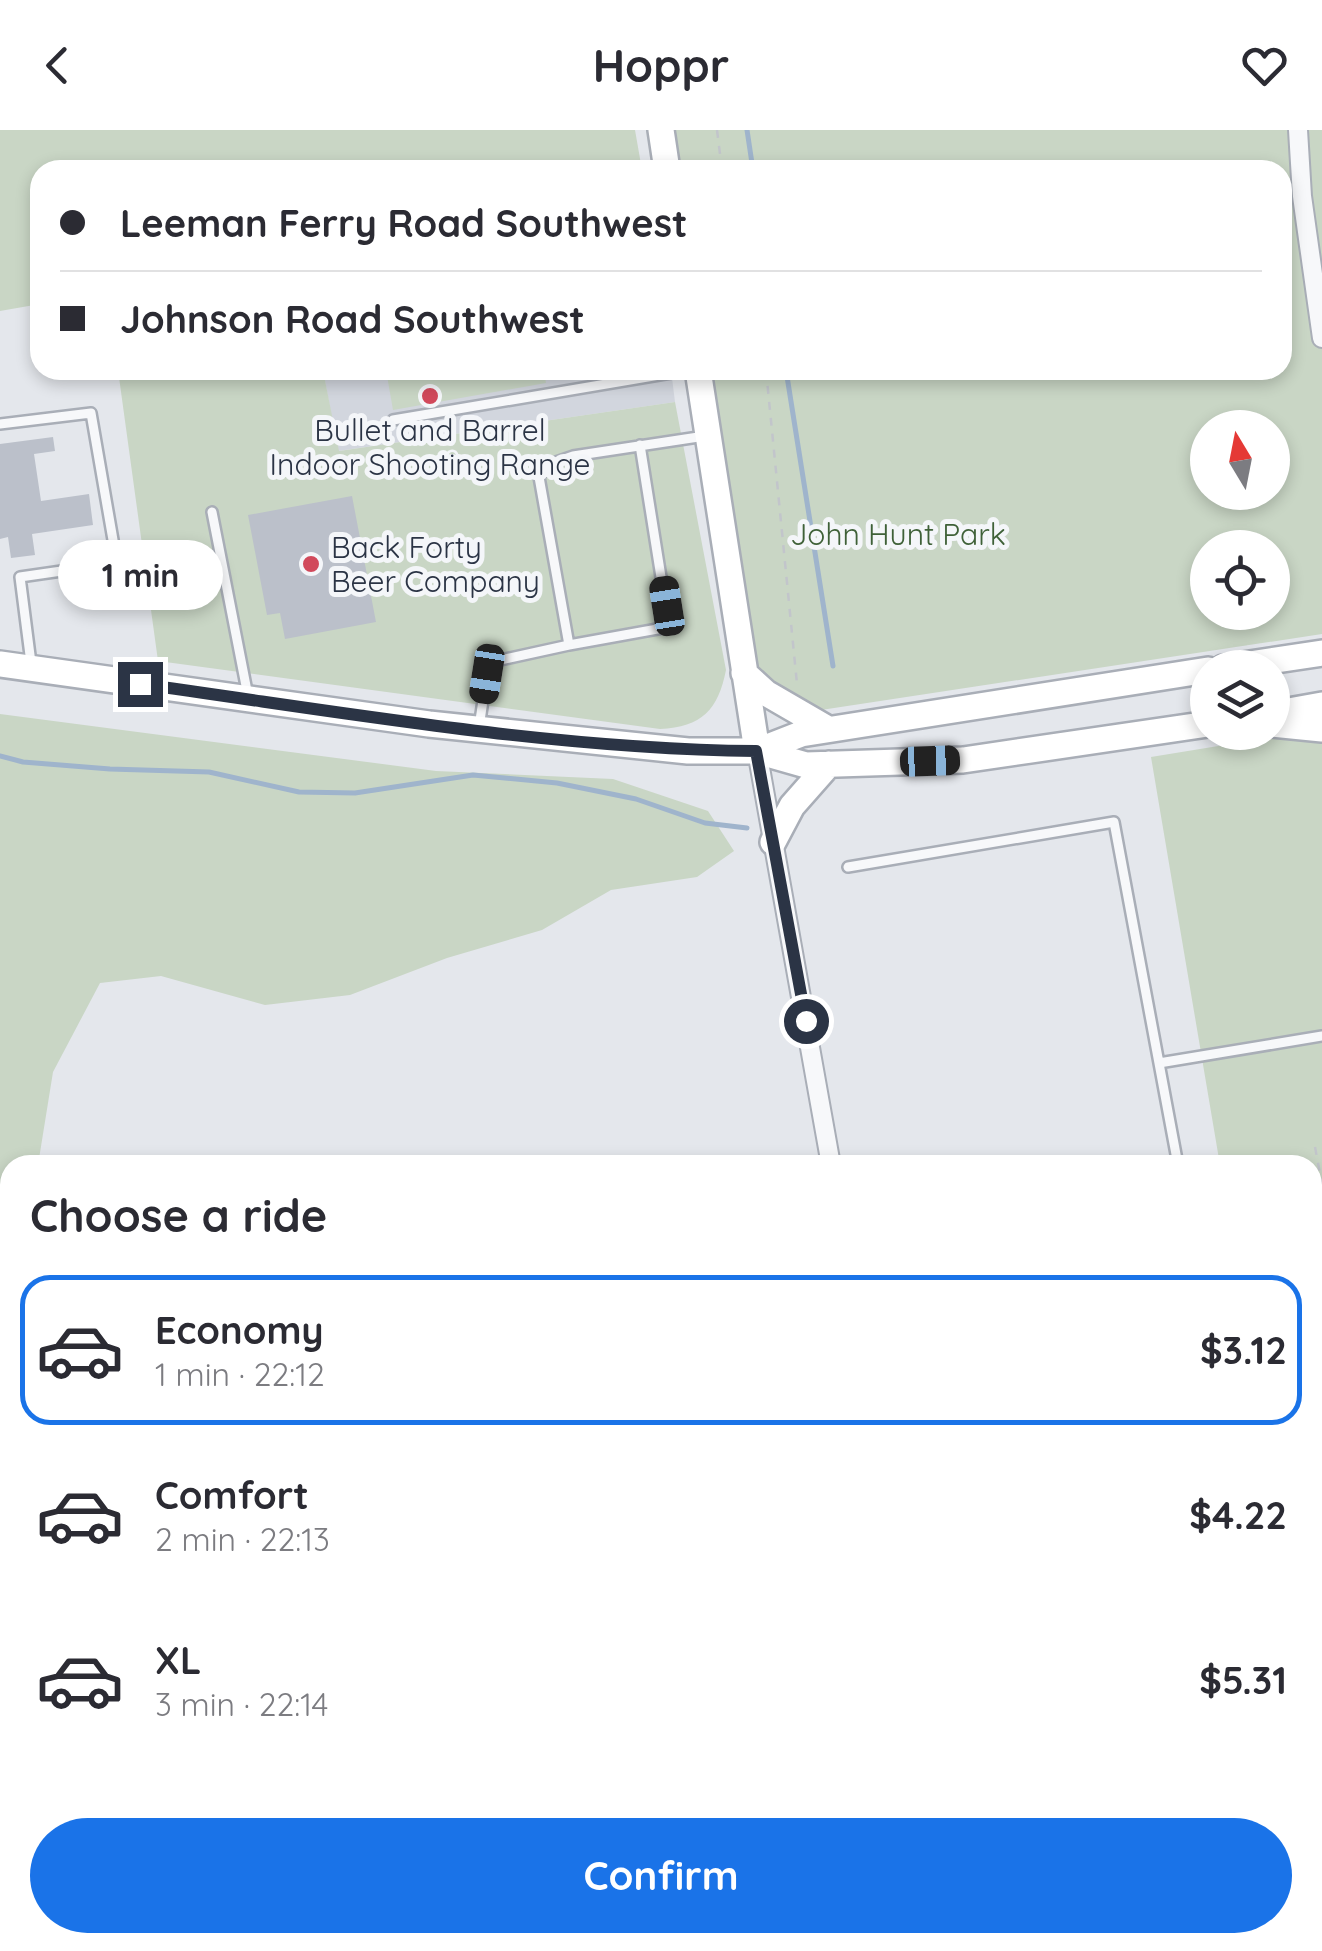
<!DOCTYPE html>
<meta charset="utf-8">
<style>
:root{--surface:#fff;--page:#f7f7f7;--text:#2b2b33;--muted:#7c7c81;--line:#e1e1e2;--accent:#1a73e8}
body{margin:0;font-family:Quicksand,sans-serif;background:var(--page);color:var(--text);height:100vh;display:flex;flex-direction:column;font-size:38px;white-space:nowrap}
*{box-sizing:border-box;margin:0}
p{font-size:32px;color:var(--muted)}
.icon{flex:none;width:55px;height:55px;fill:none;stroke:currentColor;stroke-width:2;stroke-linecap:round;stroke-linejoin:round}
.map{position:relative;flex:1;overflow:hidden}
.sheet{position:absolute;left:0px;top:1025px;width:1322px;height:798px;display:flex;flex-direction:column;background:var(--surface);border-radius:30px 30px 0 0;box-shadow:0 5px 15px #0003}
.sheet>*{flex:none}
.banner{position:absolute;left:30px;top:30px;width:1262px;height:220px;border-radius:30px;box-shadow:0 5px 15px #0003;display:grid;align-content:center;height:220px;padding:0 30px;background:var(--surface)}
.needle{width:65px;rotate:350deg}
.buttons{position:absolute;left:1190px;top:280px;display:grid;gap:20px}
.buttons a{display:grid;place-items:center;width:100px;height:100px;border-radius:50%;background:var(--surface);box-shadow:0 5px 15px #0003;font-size:50px}
.end{position:absolute;width:45px;height:45px;margin:-22px;border:12px solid #2b3445;background:#fff;box-shadow:0 0 0 5px #fff}
.from{border-radius:50%}
.bubble{position:absolute;height:70px;border-radius:35px;background:var(--surface);box-shadow:0 5px 15px #0003;font-size:32px;font-weight:700;line-height:70px;text-align:center}
.car{position:absolute;width:30px;height:60px;margin:-30px -15px;border-radius:12px;box-shadow:0 0 8px 2px #0007;background:linear-gradient(#222 24%,#8ab4d8 0 40%,#222 0 76%,#8ab4d8 0 86%,#222 0)}
.banner b{display:flex;align-items:center;gap:35px;height:95px;font-size:38px}
.banner b+b{border-top:2px solid var(--line)}
.banner i{width:25px;height:25px;background:var(--text)}
ul{padding:0;list-style:none}
li{display:flex;align-items:center;gap:30px;height:150px;margin:0 20px 15px;padding:0 10px;border:5px solid transparent;border-radius:30px}
li div{flex:1}
li b{display:block;font-size:38px}
li em{font-style:normal;font-weight:700}
li.current{border-color:var(--accent)}
li>.icon{width:90px;height:90px;stroke-width:1.5}
h2{padding:0 30px;font-size:45px;line-height:120px}
.action{display:flex;gap:20px;margin-top:auto;padding:20px 30px}
.action a{flex:1;height:115px;border-radius:60px;background:var(--accent);color:#fff;font-size:40px;font-weight:700;line-height:115px;text-align:center}
header{display:flex;justify-content:space-between;align-items:center;height:130px;padding:0 30px;background:var(--surface);font-size:45px;font-weight:700}
.map>svg:first-child{display:block}
.built{fill:#d2d6de}
.green{fill:#c9d6c5;fill-rule:evenodd}
.lines{fill:none;stroke-linecap:round;stroke-linejoin:round}
.stream{stroke:#9fb4cc;stroke-width:5}
.building{fill:#bbc0ca}
.lane-casing{stroke:#a9aeb7;stroke-width:14}
.street-casing{stroke:#a9aeb7;stroke-width:22}
.secondary-casing{stroke:#a9aeb7;stroke-width:30}
.path{stroke:#c2c5cb;stroke-width:2.5;stroke-dasharray:8 8;stroke-linecap:butt}
.lane{stroke:#f7f8fa;stroke-width:9}
.street{stroke:#f7f8fa;stroke-width:18}
.secondary{stroke:#fff;stroke-width:25}
.route{stroke:#2b3445;stroke-width:12}
.poi-dot{fill:#d1495b;stroke:#f4f6f9;stroke-width:4}
.labels{text-anchor:middle;dominant-baseline:central;stroke-width:10;stroke-linejoin:round;paint-order:stroke}
.poi-label{font-size:30px;fill:#2b3445;stroke:#f4f6f9}
.park-label{font-size:30px;fill:#3f6138;stroke:#f4f6f9}
</style>
<header><svg class="icon" aria-label="back" viewBox="0 0 24 24"><path d="M15 5l-7 7 7 7"/></svg>Hoppr<svg class="icon" aria-label="heart" viewBox="0 0 24 24"><path d="M12 20l-8-8c-3-5 5-10 8-4 3-6 11-1 8 4z"/></svg></header>
<div class="map">
<svg width="1322" height="1821" viewBox="0 0 1322 1821">
<rect width="100%" height="100%" fill="#e4e7ec"/>
<path class="built" d="M323 240H671L675 272 338 321Z
M813 1812 923 1813 926 1821H805Z"/>
<path class="green" d="M0 0H635L642 40H40V174L0 181Z
M660 0H1322V504L821 580C794 574 768 557 754 532L702 240H1282V40H666ZM1208 298H1272V362H1208ZM1208 418H1272V482H1208Z
M118 240H323L339 321 675 272 726 540C718 580 702 597 660 599L158 531Z
M386 240H544L546 253 393 280Z
M0 584 436 641 613 649 708 681 734 721 697 747 611 760 542 800 447 828 350 865 265 875 161 846 100 853 53 942 38 1035H10V1210L0 1275Z
M1322 599V1821H965L963 1813 1312 1812V1035H1220L1151 627Z"/>
<g class="lines">
<path class="stream" d="M747 0 753 40
M786 240 833 536
M0 626 23 632 110 639 209 642 299 662 355 663 473 645 557 653 636 669 705 693 747 698"/>
</g>
<path class="building" d="M53 307 55 321 34 324 41 371 89 364 93 395 32 404 35 425 11 428 8 407 0 409V314Z
M352 366 376 492 285 509 280 483 267 485 248 385Z"/>
<g class="lines">
<defs>
<path id="lane" d="M393 290 689 240
M0 294 91 283 117 433 20 447 31 533
M212 382 248 566
M569 515 663 498 668 491 640 315
M479 597 487 544 496 531 569 515 539 347 547 335 573 326 705 306
M848 737 1114 692 1178 1035
M1159 933 1322 906
M37 1812V1821
M748 1821 757 1812
M884 1821 923 1812
M930 1821 937 1812"/>
<path id="street" d="M1298 0 1302 66 1322 208
M757 621 831 1035"/>
<path id="secondary" d="M661 0 667 40
M698 240 757 621
M0 534 429 594 688 621H757L806 635 963 630 1208 594
M1223 538 1322 523
M744 543 766 563 828 599
M1272 584 1322 575
M1272 594 1322 599
M757 621 801 604 1208 540
M773 712 792 676 829 634"/>
</defs>
<use href="#lane" class="lane-casing"/>
<use href="#street" class="street-casing"/>
<use href="#secondary" class="secondary-casing"/>
<path class="path" d="M717 0 722 40
M766 240 797 554
M1315 1017 1322 1054
M1312 1346 1322 1344
M1312 1462 1322 1460
M1312 1572 1322 1570
M1312 1622 1321 1621"/>
<use href="#lane" class="lane"/>
<use href="#street" class="street"/>
<use href="#secondary" class="secondary"/>
</g>
<g class="lines">
<path class="route" d="M140 554C344 582 550 619 756 621L806 891"/>
</g>
<g class="poi-dot">
<circle cx="430" cy="266" r="10"/>
<circle cx="311" cy="434" r="10"/>
</g>
<g class="labels">
<g class="poi-label">
<text x="430" y="300">Bullet and Barrel<tspan x="430" dy="34">Indoor Shooting Range</tspan></text>
<text x="331" y="417" text-anchor="start">Back Forty<tspan x="331" dy="34">Beer Company</tspan></text>
</g>
<g class="park-label">
<text x="898" y="404">John Hunt Park</text>
</g>
</g>
</svg>
<div class="buttons">
<a><svg class="needle" viewBox="-14 -14 28 28"><path d="M0-13l5 13h-10z" fill="#e53935"/><path d="M0 13l5-13h-10z" fill="#7c7c81"/></svg></a>
<a><svg class="icon" aria-label="locate" viewBox="0 0 24 24"><circle cx="12" cy="12" r="6"/><path d="M12 2v4M12 18v4M2 12h4M18 12h4"/></svg></a>
<a><svg class="icon" aria-label="layers" viewBox="0 0 24 24"><path d="M12 4l9 5-9 5-9-5zM3 14l9 5 9-5"/></svg></a>
</div>
<i class="end from" style="left:806px;top:891px"></i>
<i class="end" style="left:140px;top:554px"></i>
<div class="bubble" style="left:58px;top:410px;width:165px">1 min</div>
<i class="car" style="left:667px;top:476px;rotate:351deg"></i>
<i class="car" style="left:487px;top:544px;rotate:189deg"></i>
<i class="car" style="left:930px;top:631px;rotate:88deg"></i>
<div class="banner">
<b><i class="from"></i>Leeman Ferry Road Southwest</b>
<b><i></i>Johnson Road Southwest</b>
</div>
<section class="sheet">
<h2>Choose a ride</h2>
<ul>
<li class="current"><svg class="icon" aria-label="car" viewBox="0 0 24 24"><path d="M5 17H2v-5l4-1 3-4h7l3 4 3 1v5h-3M9 17h6M6 11h13"/><circle cx="7" cy="17" r="2"/><circle cx="17" cy="17" r="2"/></svg><div><b>Economy</b><p>1 min · 22:12</p></div><em>$3.12</em></li>
<li><svg class="icon" aria-label="car" viewBox="0 0 24 24"><path d="M5 17H2v-5l4-1 3-4h7l3 4 3 1v5h-3M9 17h6M6 11h13"/><circle cx="7" cy="17" r="2"/><circle cx="17" cy="17" r="2"/></svg><div><b>Comfort</b><p>2 min · 22:13</p></div><em>$4.22</em></li>
<li><svg class="icon" aria-label="car" viewBox="0 0 24 24"><path d="M5 17H2v-5l4-1 3-4h7l3 4 3 1v5h-3M9 17h6M6 11h13"/><circle cx="7" cy="17" r="2"/><circle cx="17" cy="17" r="2"/></svg><div><b>XL</b><p>3 min · 22:14</p></div><em>$5.31</em></li>
</ul>
<div class="action"><a>Confirm</a></div>
</section>
</div>
